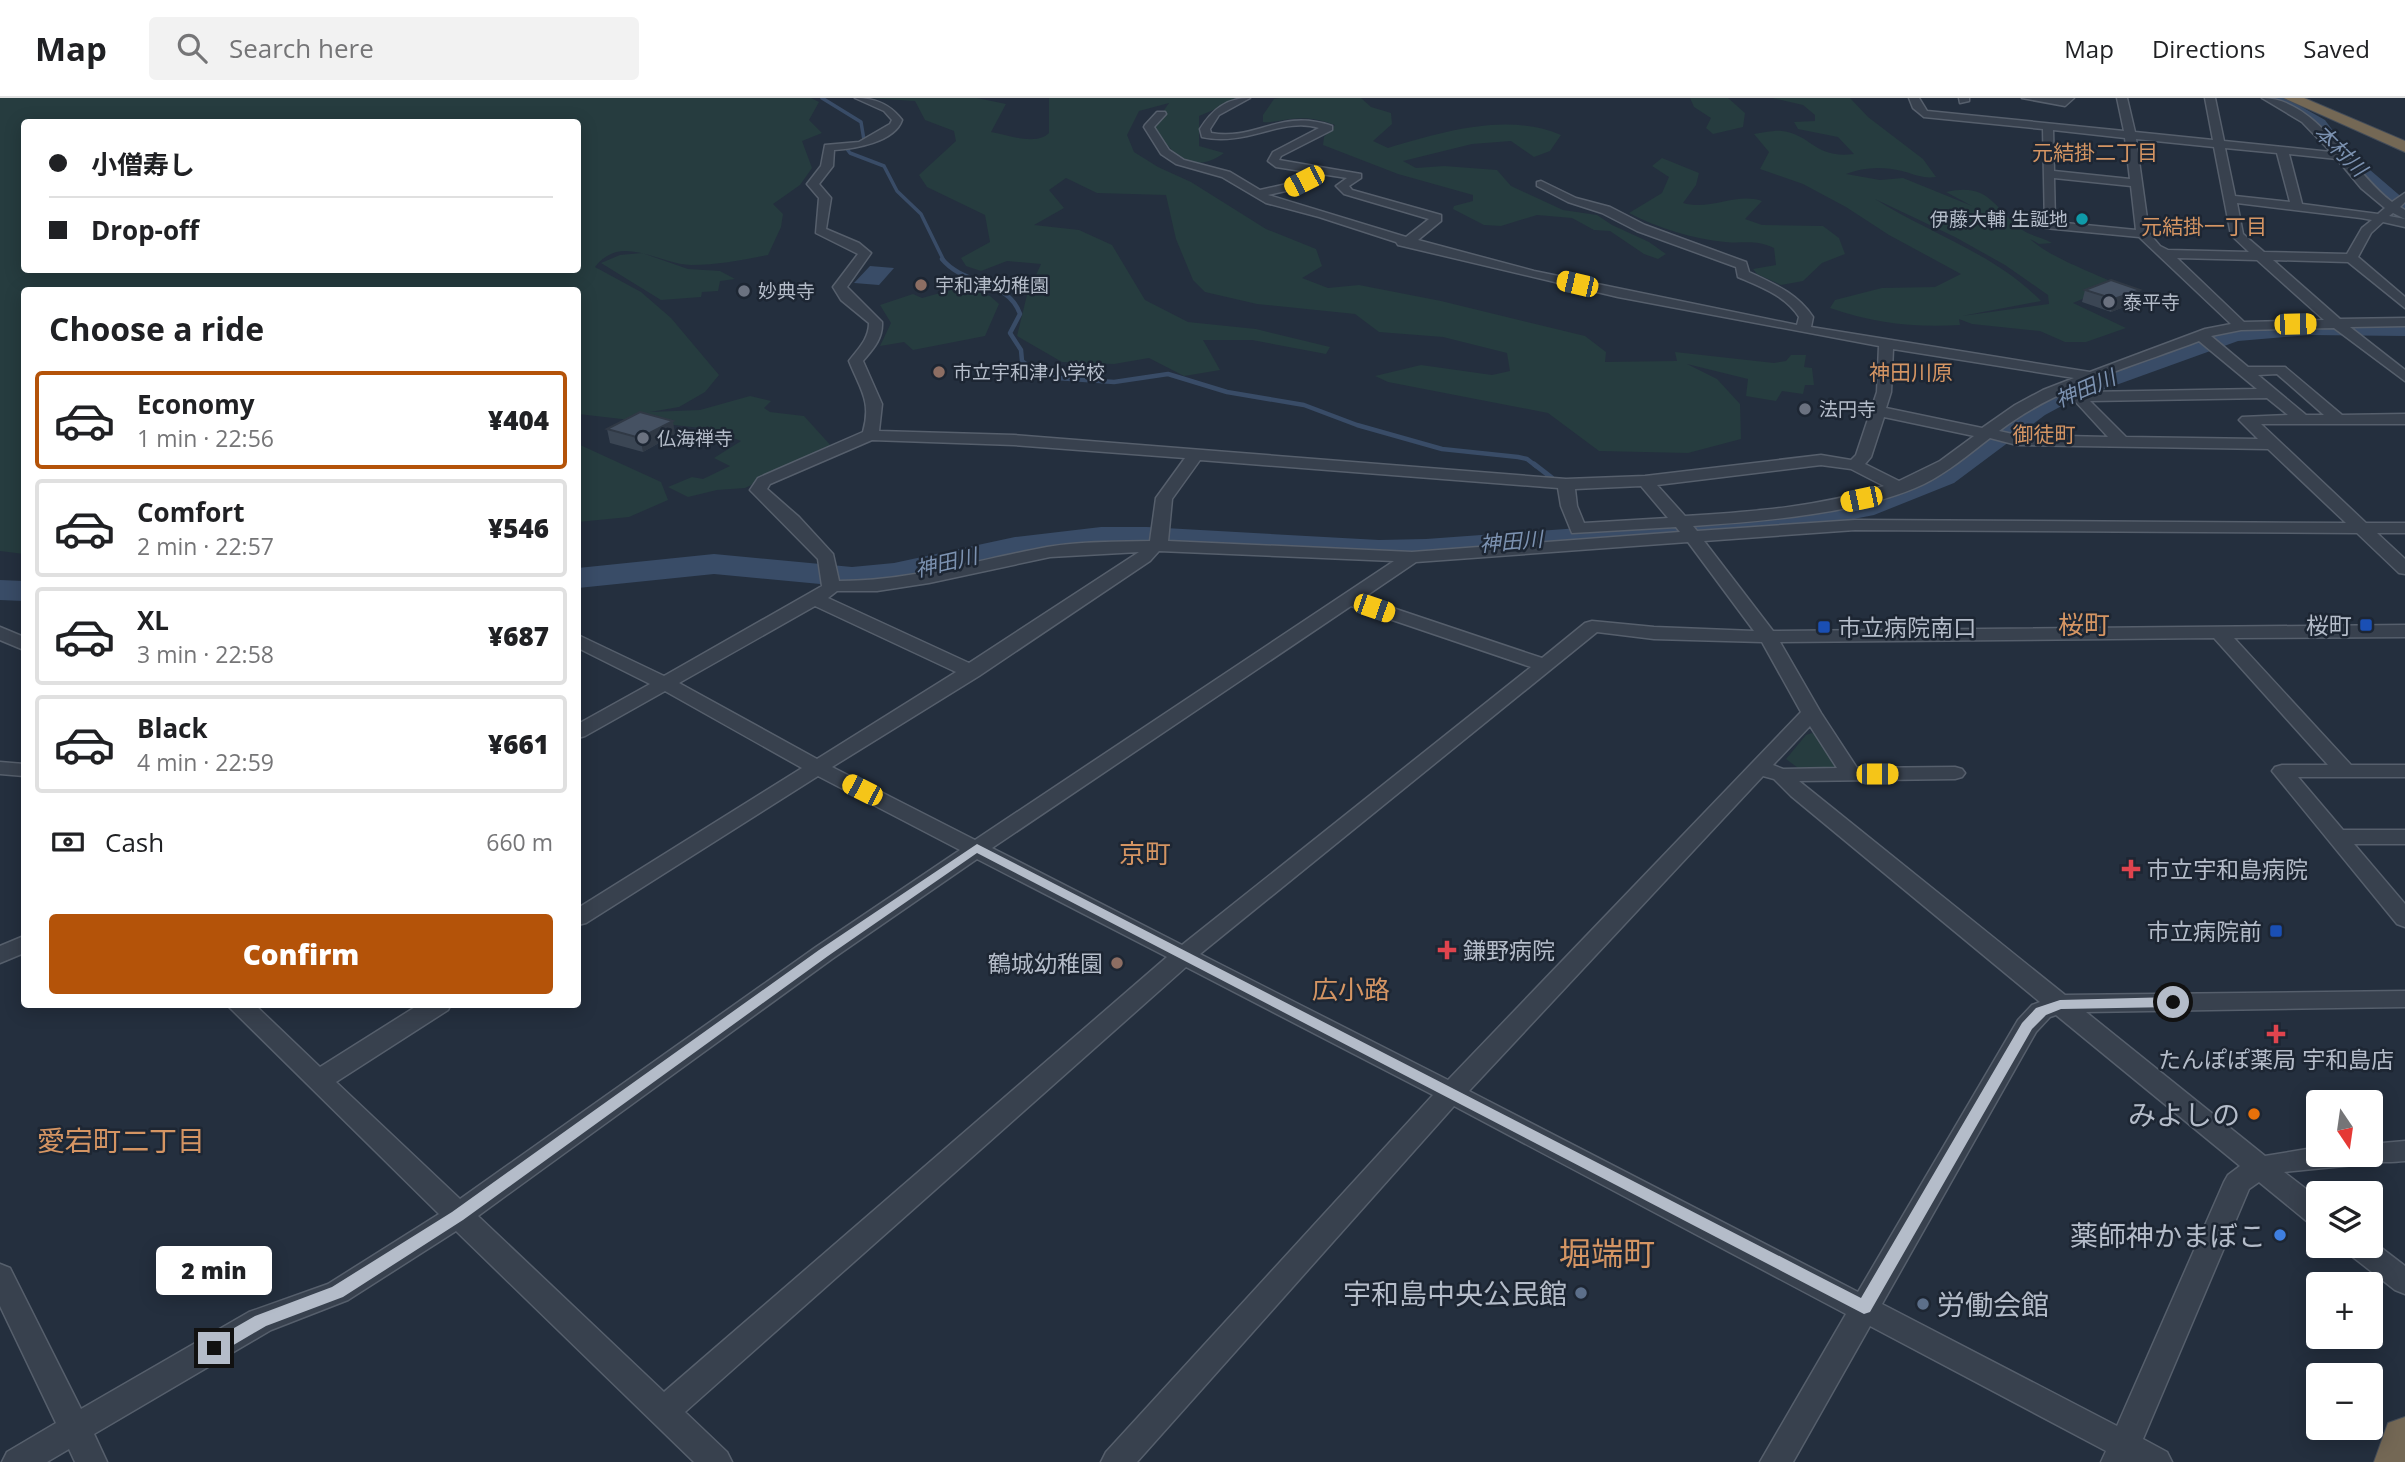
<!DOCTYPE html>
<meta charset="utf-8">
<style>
:root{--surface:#fff;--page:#f2f2f2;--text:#202124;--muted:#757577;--line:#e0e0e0;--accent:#b45309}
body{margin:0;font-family:"Open Sans","Noto Sans JP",sans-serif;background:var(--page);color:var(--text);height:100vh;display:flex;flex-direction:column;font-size:26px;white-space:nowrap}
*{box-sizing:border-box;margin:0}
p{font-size:23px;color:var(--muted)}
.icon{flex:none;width:38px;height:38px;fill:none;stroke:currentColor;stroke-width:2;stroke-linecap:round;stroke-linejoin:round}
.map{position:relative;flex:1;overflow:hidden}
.sheet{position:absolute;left:21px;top:189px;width:560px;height:721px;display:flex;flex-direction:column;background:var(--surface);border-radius:7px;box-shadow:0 4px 18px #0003}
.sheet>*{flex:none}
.banner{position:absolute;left:21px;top:21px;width:560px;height:154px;border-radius:7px;box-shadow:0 4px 18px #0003;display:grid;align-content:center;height:154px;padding:0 28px;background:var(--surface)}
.needle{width:46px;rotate:167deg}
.tools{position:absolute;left:2306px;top:992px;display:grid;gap:14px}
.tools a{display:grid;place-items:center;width:77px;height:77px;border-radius:7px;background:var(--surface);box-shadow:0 4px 18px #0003;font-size:35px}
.end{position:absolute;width:32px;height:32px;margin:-16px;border:9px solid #b4bcc9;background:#111;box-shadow:0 0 0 4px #111}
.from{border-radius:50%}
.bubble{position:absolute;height:49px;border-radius:7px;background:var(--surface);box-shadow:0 4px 18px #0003;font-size:23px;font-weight:800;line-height:49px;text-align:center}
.car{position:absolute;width:21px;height:42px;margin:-21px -10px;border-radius:9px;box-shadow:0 0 5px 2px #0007;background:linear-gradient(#f5c518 24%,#345 0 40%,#f5c518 0 76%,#345 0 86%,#f5c518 0)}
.banner b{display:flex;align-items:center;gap:24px;height:66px;font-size:26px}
.banner b+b{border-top:2px solid var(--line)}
.banner i{width:18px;height:18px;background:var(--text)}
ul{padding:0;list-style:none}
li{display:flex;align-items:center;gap:21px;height:98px;margin:0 14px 10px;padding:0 14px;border:4px solid var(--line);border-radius:7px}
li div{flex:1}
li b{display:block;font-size:26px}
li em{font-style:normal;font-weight:800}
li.on{border-color:var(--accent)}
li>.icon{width:63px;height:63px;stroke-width:1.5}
h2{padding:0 28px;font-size:32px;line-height:84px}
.pay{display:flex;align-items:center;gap:18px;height:77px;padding:0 28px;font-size:26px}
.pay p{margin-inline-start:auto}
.cta{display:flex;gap:14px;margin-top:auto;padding:14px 28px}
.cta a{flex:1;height:80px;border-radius:7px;background:var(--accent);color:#fff;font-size:28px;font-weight:800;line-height:80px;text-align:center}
header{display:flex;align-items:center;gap:42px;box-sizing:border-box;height:98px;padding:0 35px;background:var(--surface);border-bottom:2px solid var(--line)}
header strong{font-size:33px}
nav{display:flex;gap:38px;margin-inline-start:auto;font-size:24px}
.search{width:490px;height:63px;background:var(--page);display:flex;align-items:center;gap:18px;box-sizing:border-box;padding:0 24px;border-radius:7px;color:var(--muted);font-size:26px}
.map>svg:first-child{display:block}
.green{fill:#263c3f;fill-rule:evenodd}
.water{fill:#394c67}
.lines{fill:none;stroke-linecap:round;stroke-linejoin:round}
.stream-far2{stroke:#394c67;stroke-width:3.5}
.stream-far1{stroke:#394c67;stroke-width:4.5}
.stream{stroke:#394c67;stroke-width:5}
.river{fill:#394c67;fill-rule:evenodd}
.minor-casing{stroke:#565f6c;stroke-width:3}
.highway-casing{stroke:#434c59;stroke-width:2}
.minor{fill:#38414e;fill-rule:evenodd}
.highway{fill:#746855;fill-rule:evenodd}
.wall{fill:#3b4654}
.shaded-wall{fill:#303945}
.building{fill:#455162;stroke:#303945;stroke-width:2}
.route{fill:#b4bcc9}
.culture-dot{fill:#0f9aa8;stroke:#1d2633;stroke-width:2.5}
.education-dot{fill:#8d6e63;stroke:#1d2633;stroke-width:2.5}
.worship-dot{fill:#6b7280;stroke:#1d2633;stroke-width:2.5}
.transit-dot{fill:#1a4fb4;stroke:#1d2633;stroke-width:2.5}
.health-dot{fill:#e0444e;stroke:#1d2633;stroke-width:2.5}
.food-dot{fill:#e8710a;stroke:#1d2633;stroke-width:2.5}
.shop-dot{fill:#3f7fe0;stroke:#1d2633;stroke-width:2.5}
.service-dot{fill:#5c6f8a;stroke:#1d2633;stroke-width:2.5}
.labels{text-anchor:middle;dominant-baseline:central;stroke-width:5;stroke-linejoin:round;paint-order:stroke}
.far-poi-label{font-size:19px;fill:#b4bcc9;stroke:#1d2633;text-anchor:start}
.far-water-label{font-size:21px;font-style:italic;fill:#7c92b1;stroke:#1d2633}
.far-neighbourhood-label{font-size:21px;fill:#d59563;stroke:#1d2633}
.far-quarter-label{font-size:21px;fill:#d59563;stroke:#1d2633}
.poi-label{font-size:23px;fill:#b4bcc9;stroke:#1d2633;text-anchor:end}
.quarter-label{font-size:26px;fill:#d59563;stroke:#1d2633}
.near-poi-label{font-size:28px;fill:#b4bcc9;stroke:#1d2633;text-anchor:end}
.near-neighbourhood-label{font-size:28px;fill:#d59563;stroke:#1d2633}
.near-quarter-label{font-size:32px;fill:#d59563;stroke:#1d2633}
</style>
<header>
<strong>Map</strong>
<div class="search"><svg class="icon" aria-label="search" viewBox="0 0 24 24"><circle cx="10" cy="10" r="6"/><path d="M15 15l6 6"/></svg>Search here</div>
<nav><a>Map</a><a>Directions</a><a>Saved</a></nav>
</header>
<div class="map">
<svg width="2405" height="1364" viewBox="0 0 2405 1364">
<rect width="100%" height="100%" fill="#242f3e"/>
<path class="green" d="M0 0H811L819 4 809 22 822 35 802 43 812 70 800 87 773 106 783 116 781 129 768 157C742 162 718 167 691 167 658 166 621 135 595 169L641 194 671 220 719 277 705 294 679 309 650 314 700 312 750 298 771 303 764 310 770 314 804 318 833 350 745 390 717 392 688 399 668 389 692 379 703 381 730 368 714 360 741 343 709 331 578 316 580 307 578 306V192H24V456L0 453ZM24 24H578V172H24Z
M870 0H977L1006 6 991 34C1008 37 1036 48 1049 35V0H1242L1199 18V48L1224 55C1190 79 1172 55 1153 28L1169 5 1139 13 1127 37 1134 54 1158 69 1191 84 1266 131 1316 151 1322 168 1302 180 1328 190 1359 187 1441 203 1585 238 1606 254 1605 264 1677 263 1675 254 1774 265 1786 263 1791 257H1806L1804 269 1812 270 1814 287H1805L1803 296 1782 293 1776 303 1746 298 1748 281 1687 266 1717 281 1740 306 1741 341 1688 355 1599 353 1548 315 1388 284 1375 278 1421 267 1492 277 1510 273 1507 255 1443 239 1379 234 1355 216 1257 206 1205 194 1193 182 1176 141 1166 97 1097 95 1066 80 1049 92 1064 110 1034 127 1079 132 1112 147 1145 202 1188 224 1256 231 1330 249 1326 256 1252 242H1203L1220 272 1184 278 1149 260 1114 266 1062 264 1017 238 1027 197 1041 166 1007 163 981 173 966 168 961 160 990 144 985 117 927 89 919 77 956 43 954 33 925 22 915 3Z
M1280 0H1361L1371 9 1391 15 1392 26 1373 43 1388 50C1442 34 1507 14 1561 37L1550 53 1534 59 1511 43 1472 46 1403 63 1416 70 1444 68 1497 72 1511 88 1563 112 1597 117 1612 127 1649 144 1666 156 1658 161 1644 156 1610 133 1594 132 1572 120 1537 117 1501 128 1484 127 1453 111 1454 108 1473 103V97L1398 76 1323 47 1324 39 1335 27C1319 21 1307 19 1291 21 1280 22 1273 25 1263 24V17L1274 1Z
M1690 0H1728L1745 15 1743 29 1713 36 1706 30 1711 20 1694 9Z
M1772 0H1850L1868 19 1923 61 1936 79C1923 81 1914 76 1902 73 1883 68 1863 69 1846 76L1880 82 1903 80 1972 108 1946 94C1989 84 1993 109 2021 131 2030 138 2042 139 2052 145L2039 146 2030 141C2063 169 2110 177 2145 203L2103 192 2073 205 2126 230 2086 244H2065L2040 233 1972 226 1959 221 1960 227C1915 230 1873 225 1830 210L1835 202 1882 190 1935 189 1961 176 1889 137 1846 109 1803 86 1760 71 1769 54 1754 36C1762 35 1774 32 1782 33 1812 37 1815 61 1854 56L1838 39 1798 31 1794 24 1815 23V17L1803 7ZM1875 101 1955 139 2005 167 2048 197 2049 206 1962 218 2041 203C1994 155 1930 136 1875 101Z
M1662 60 1699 75 1696 87 1683 105C1711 113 1736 94 1762 103L1745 121 1762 127 1823 128 1839 140 1845 156 1822 165 1803 183 1781 187 1757 176 1753 171 1776 167 1774 150C1754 141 1745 146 1725 144 1693 141 1658 130 1629 115L1662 95 1669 79 1652 68Z
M642 155 688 171 720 173 735 181 720 183 718 193 702 194 701 199 661 202 601 165 620 157Z
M962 189 990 198 999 206 985 238 913 252 904 244 880 248 891 225 880 207 913 196 922 200Z
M578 346 661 384 668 402 629 419 578 424Z
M1812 635 1819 637 1839 669 1798 670 1786 661 1806 637Z"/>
<path class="water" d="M870 168 894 170 879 187 854 185Z"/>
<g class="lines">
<path class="stream-far2" d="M822 0 861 24 864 42 847 51 850 55 884 68 897 93 921 116 944 163"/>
<path class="stream-far1" d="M942 161C964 188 1008 181 1020 216L1010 235 1021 252 1022 263 1038 275 1057 280 1114 284 1168 276 1227 294 1304 307 1357 327 1442 351 1518 359 1527 361 1536 368"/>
<path class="stream" d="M1534 366 1552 380"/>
<path class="river" d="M2264 0H2286L2325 22 2348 53 2405 102V117L2381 106 2334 61 2311 30Z
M2285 222H2405V238L2309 237 2238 243 2069 304 2045 317 1954 385 1874 417 1823 427 1718 438 1426 459 1379 460 1147 447H1101L1015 457 894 485 852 489 714 476 578 490V470L714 456 852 469 894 465 1015 439 1101 429H1147L1379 442 1426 441 1718 420 1823 409 1866 400 1934 373 2025 305 2049 292C2127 264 2202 229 2285 222Z
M0 482 24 483V503L0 502Z"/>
<defs>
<path id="minor" d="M855 0C875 0 890 6 902 22 895 44 854 51 834 52L833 68 819 86 831 100 826 131 859 145 871 155 847 189 882 224C883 241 873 251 863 263L882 306 879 333 1014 337 1566 381 1645 378 1821 357 1851 362 1856 357 1877 294 1879 248 1618 199 1398 147 1396 144 1319 119 1266 105 1222 79 1176 66 1161 56 1144 29 1145 27 1157 14H1165L1166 16 1154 29 1169 52 1184 62 1230 74 1260 92 1287 86 1308 74 1276 69 1268 63 1273 54 1319 30C1283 18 1247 49 1202 39L1200 31C1212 12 1226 0 1250 0L1219 17 1210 31 1211 35C1257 43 1280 10 1332 28V32L1281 58 1279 62 1361 76V80L1349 88 1352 92 1441 117V123L1418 142 1534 173 1797 227 1799 219C1786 198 1761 189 1738 179L1736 169 1637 133 1602 115 1568 104 1537 88V84L1541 83 1576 100 1610 109 1645 127 1746 164 1749 174C1774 186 1797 195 1813 219L1811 229 2090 274 2205 231 2231 226 2139 139 2045 130 2043 31 1924 19 1913 10 1909 0H1919L1927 13 2124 33 2117 0H2127L2135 34 2213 42 2205 0H2215L2224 43 2331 54 2302 24 2262 0C2316 0 2352 74 2392 104L2405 95V104L2400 109 2405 112V121L2393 115 2389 118 2405 121V129L2383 124 2371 135 2358 159 2405 199V210L2348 164 2273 162 2340 221 2405 220V228L2350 229 2405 272V283L2334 230 2241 232 2211 238 2248 269H2285L2342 317 2405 316V326H2261L2366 425H2405V435H2377L2405 461V476L2399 475 2357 435 1855 432 1704 443 1773 533 2405 527V539L2234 540 2351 667H2405V679H2298L2343 732H2405V746H2354L2405 806V829L2397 826 2272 673 2275 669 2282 667H2328L2214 540 1780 544 1821 615 1857 670 1955 669 1962 671 1965 675 1962 679 1955 681 1799 683 2065 897 2405 893V909L2086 914 2265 1058 2319 1049V1057H2371V1046L2405 1043V1063C2388 1065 2369 1063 2354 1067L2284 1074 2319 1101V1128L2309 1125 2259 1084 2249 1091 2143 1341 2167 1354 2172 1364H2101L2106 1353 1870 1228 1793 1364H1760L1846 1216 1454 1008 1137 1364H1101L1106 1354 1433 997 1186 869 685 1314 727 1354 732 1364H694L456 1133 348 1202 271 1232 94 1336 107 1364H75L69 1351 47 1364H2L7 1354 56 1325 0 1208V1166L10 1170 81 1311 249 1214 328 1186 439 1116 226 906H254L320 969 420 906H451L448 912 336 984 460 1101 816 849 960 752 818 678 586 825 578 827V810L802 670 665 593 585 638 578 640V626L650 586 578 550V537L664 578 822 488 818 461 750 392 758 380 863 334C872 303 860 291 849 263 858 251 869 241 869 225L841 202 833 189 858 156 816 135 819 100 807 86 821 68 825 47 859 44 890 26 892 22 884 13ZM2053 32 2125 40 2130 81 2054 73ZM2136 41 2214 49 2231 137 2249 154 2168 152 2160 148 2149 135ZM2225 50 2277 55 2290 104 2235 98ZM2289 56 2337 61 2361 90 2385 110 2378 116 2302 106ZM1321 76 1347 80 1336 88 1344 96 1429 121 1406 139 1268 97 1295 91ZM2054 80 2131 88 2136 132 2055 124ZM2237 105 2361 120 2372 122 2362 130 2347 156 2264 154 2243 136ZM2177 160 2257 162 2324 222 2244 224ZM2199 243 2257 291 2086 294 2081 295 2075 303 2108 339 2017 337 1999 333C2058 288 2131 269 2199 243ZM1893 251 2074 280 2043 292 2015 307 1982 330 1886 310 1891 294ZM2277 276 2324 317H2306L2258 277ZM2267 300 2288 317 2242 319 2239 322 2258 341 2126 339 2090 303ZM1884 319 1974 338 1940 363 1899 383 1865 366 1871 359ZM1990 340 2017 347 2268 351 2346 425 1855 422 1697 433 1693 428C1763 423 1861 416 1924 386 1948 374 1969 356 1990 340ZM872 342 1014 347 1185 360 1156 400 1150 443C1116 444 1081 443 1047 449 977 462 911 483 839 483L833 456 799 419 767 391 770 386ZM1200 362 1558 390 1561 408 1572 435 1676 429 1680 434 1412 454 1168 443 1172 401ZM1821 367 1851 371 1884 388C1820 409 1752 414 1685 418L1657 387ZM1641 388 1668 420 1584 425 1577 408 1575 391ZM1688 444 1754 533 1654 529 1592 523 1585 525 1542 560 1363 500 1416 464ZM1159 453 1394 463 975 742 832 669 979 578 1150 463ZM1139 454 969 565 828 500 837 493H877L929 485 1050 459ZM815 508 956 574 817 661 679 585ZM1351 508 1531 569 1182 847 992 750ZM1597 534 1654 541 1762 544 1801 614 1448 982 1200 856ZM1810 628 1837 670 1783 671 1773 667ZM1763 678 1774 681 1791 698 2040 904 2032 907 2018 922 1858 1194 1469 993ZM977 761 1167 859 664 1294 478 1118 832 861ZM2056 917 2240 1068 2228 1077 2224 1084 2117 1328 1882 1206 2036 934 2050 919Z
M1959 0H1969V3L1960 5Z
M2022 0H2074L2065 8Z
M0 529 24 539V552L0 542Z
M0 664 24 666V678L0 676Z
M24 838V855L0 865V848Z
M2371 1142 2405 1168V1196L2395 1192 2349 1156 2345 1148H2371Z"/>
<path id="highway" d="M2284 0H2304L2405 43V54Z
M2405 1319V1364H2374L2388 1325Z"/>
</defs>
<use href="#minor" class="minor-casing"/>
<use href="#highway" class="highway-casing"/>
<use href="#minor" class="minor"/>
<use href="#highway" class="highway"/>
</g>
<path class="wall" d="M2085 192H2140L2137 204 2111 214 2082 204Z
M607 331 675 336 643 354 610 345Z"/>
<path class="shaded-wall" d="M2140 192 2137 204 2111 214 2114 201Z
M673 323 675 336 643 354 640 340Z"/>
<path class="building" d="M2111 182 2140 192 2114 201 2085 192Z
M640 314 673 323 640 340 607 331Z"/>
<path class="route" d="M977 746 1861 1200 2022 925 2036 910 2060 902 2173 899 2180 904 2173 909 2061 911 2046 917 2032 931 1870 1214 1864 1216 977 755 828 858 463 1122 343 1199 266 1228 220 1255H208L206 1250 208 1245 255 1218 332 1189 452 1114 819 852Z"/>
<circle class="culture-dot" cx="2082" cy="121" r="7"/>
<g class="education-dot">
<circle cx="921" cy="187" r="7"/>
<circle cx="939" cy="274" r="7"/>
<circle cx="1117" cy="865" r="7"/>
</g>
<g class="worship-dot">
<circle cx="744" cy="193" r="7"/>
<circle cx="2109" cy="204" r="7"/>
<circle cx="1805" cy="311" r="7"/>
<circle cx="643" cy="340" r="7"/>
</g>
<g class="transit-dot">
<rect x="2359" y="520" width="14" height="14" rx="3.5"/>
<rect x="1817" y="522" width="14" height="14" rx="3.5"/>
<rect x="2269" y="826" width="14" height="14" rx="3.5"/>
</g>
<g class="health-dot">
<path d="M2127.5 760.5h7v7h7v7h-7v7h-7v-7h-7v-7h7z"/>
<path d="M1443.5 841.5h7v7h7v7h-7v7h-7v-7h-7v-7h7z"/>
<path d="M2272.5 925.5h7v7h7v7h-7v7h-7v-7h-7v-7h7z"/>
</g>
<circle class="food-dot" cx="2254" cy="1016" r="7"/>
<circle class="shop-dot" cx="2280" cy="1137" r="7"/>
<g class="service-dot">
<circle cx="1581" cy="1195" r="7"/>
<circle cx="1923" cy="1206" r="7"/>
</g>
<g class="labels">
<g class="far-poi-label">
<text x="2068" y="121" text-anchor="end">伊藤大輔 生誕地</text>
<text x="935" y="187">宇和津幼稚園</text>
<text x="758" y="193">妙典寺</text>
<text x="2123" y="204">泰平寺</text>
<text x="953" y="274">市立宇和津小学校</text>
<text x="1819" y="311">法円寺</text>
<text x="657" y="340">仏海禅寺</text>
</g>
<g class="far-water-label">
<text transform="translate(2341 52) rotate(45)">本村川</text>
<text transform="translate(2085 290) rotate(-23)">神田川</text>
<text transform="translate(1511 443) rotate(-5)">神田川</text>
<text transform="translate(946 464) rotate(-13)">神田川</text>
</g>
<g class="far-neighbourhood-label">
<text x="2095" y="54">元結掛二丁目</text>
<text x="2204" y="128">元結掛一丁目</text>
</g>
<g class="far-quarter-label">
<text x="1911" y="274">神田川原</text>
<text x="2044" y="336">御徒町</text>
</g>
<g class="poi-label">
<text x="2352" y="527">桜町</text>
<text x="1838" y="529" text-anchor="start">市立病院南口</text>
<text x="2147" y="771" text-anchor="start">市立宇和島病院</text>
<text x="2262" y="833">市立病院前</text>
<text x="1463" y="852" text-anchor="start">鎌野病院</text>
<text x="1103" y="865">鶴城幼稚園</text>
<text x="2276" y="961" text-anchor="middle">たんぽぽ薬局 宇和島店</text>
</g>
<g class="quarter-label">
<text x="2084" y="526">桜町</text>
<text x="1145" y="755">京町</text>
<text x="1351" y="891">広小路</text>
</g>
<g class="near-poi-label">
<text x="2240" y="1016">みよしの</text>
<text x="2266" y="1137">薬師神かまぼこ</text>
<text x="1567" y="1195">宇和島中央公民館</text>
<text x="1937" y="1206" text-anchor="start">労働会館</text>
</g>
<g class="near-neighbourhood-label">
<text x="121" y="1042">愛宕町二丁目</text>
</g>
<g class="near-quarter-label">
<text x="1607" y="1154">堀端町</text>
</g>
</g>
</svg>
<div class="tools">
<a><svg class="needle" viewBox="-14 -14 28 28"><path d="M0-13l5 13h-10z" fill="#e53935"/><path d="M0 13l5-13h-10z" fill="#757577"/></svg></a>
<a><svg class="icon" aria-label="layers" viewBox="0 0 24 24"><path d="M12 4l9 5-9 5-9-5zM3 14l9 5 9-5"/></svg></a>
<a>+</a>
<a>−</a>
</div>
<i class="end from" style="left:2173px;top:904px"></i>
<i class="end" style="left:214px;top:1250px"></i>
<div class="bubble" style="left:156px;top:1148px;width:116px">2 min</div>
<i class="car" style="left:1304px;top:83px;rotate:243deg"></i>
<i class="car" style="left:1577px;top:186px;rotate:283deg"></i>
<i class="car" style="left:2295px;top:226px;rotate:89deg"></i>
<i class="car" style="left:1861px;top:401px;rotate:258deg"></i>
<i class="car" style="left:1374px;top:510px;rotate:109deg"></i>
<i class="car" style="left:1877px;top:676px;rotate:90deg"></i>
<i class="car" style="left:862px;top:692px;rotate:297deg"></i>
<div class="banner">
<b><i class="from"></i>小僧寿し</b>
<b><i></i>Drop-off</b>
</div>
<section class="sheet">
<h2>Choose a ride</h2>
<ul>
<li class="on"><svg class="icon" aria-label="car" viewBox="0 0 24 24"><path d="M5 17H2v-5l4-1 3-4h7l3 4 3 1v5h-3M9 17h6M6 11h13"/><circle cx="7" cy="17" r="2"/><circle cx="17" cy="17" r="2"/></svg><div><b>Economy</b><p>1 min · 22:56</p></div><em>¥404</em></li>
<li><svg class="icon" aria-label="car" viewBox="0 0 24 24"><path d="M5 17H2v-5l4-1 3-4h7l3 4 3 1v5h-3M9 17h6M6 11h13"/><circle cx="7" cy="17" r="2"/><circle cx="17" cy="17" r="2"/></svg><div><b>Comfort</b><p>2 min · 22:57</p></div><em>¥546</em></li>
<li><svg class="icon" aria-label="car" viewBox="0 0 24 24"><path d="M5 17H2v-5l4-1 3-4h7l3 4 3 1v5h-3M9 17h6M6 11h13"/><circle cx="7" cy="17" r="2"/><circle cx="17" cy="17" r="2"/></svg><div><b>XL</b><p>3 min · 22:58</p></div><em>¥687</em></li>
<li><svg class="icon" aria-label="car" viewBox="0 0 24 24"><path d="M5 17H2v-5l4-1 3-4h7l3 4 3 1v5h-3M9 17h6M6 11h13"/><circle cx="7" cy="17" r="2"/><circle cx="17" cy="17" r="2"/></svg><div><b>Black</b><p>4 min · 22:59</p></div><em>¥661</em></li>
</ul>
<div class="pay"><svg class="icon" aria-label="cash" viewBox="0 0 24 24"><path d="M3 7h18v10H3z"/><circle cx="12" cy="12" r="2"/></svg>Cash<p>660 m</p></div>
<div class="cta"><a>Confirm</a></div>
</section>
</div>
